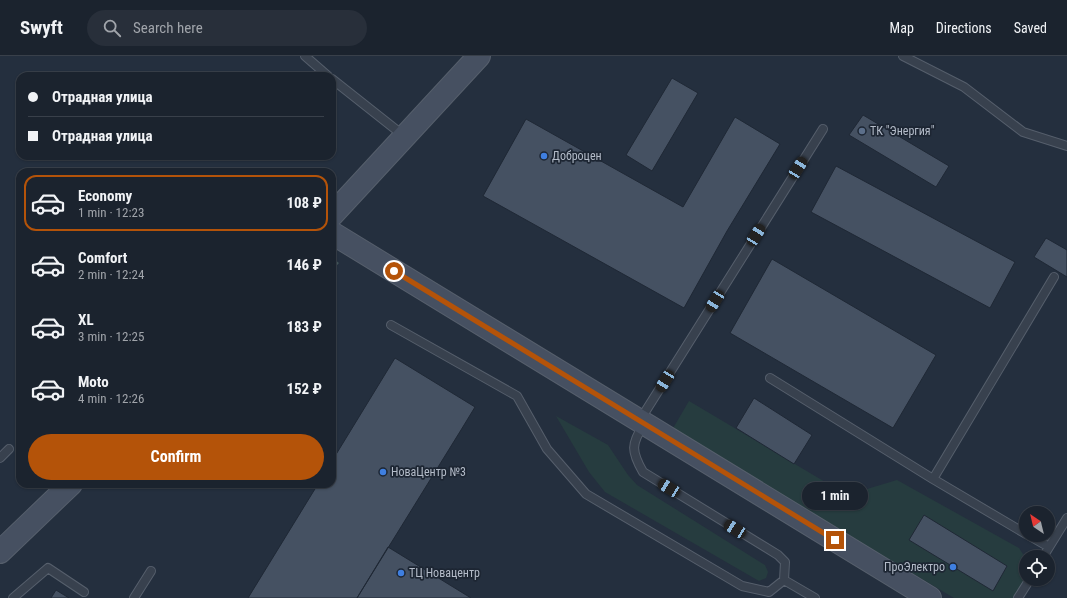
<!DOCTYPE html>
<meta charset="utf-8">
<style>
:root{--surface:#1b232e;--page:#282f3a;--text:#f1f3f6;--muted:#a0a4aa;--line:#39404a;--accent:#b45309}
body{margin:0;font-family:"Roboto Condensed",sans-serif;background:var(--page);color:var(--text);height:100vh;display:flex;flex-direction:column;font-size:15px;white-space:nowrap}
*{box-sizing:border-box;margin:0}
p{font-size:13px;color:var(--muted)}
.icon{flex:none;width:22px;height:22px;fill:none;stroke:currentColor;stroke-width:2;stroke-linecap:round;stroke-linejoin:round}
.map{position:relative;flex:1;overflow:hidden}
.side{position:absolute;left:16px;top:112px;width:320px;height:320px;display:flex;flex-direction:column;background:var(--surface);border-radius:12px;box-shadow:0 1px 3px #0004,0 0 0 1px var(--line)}
.side>*{flex:none}
.banner{position:absolute;left:16px;top:16px;width:320px;height:88px;border-radius:12px;box-shadow:0 1px 3px #0004,0 0 0 1px var(--line);display:grid;align-content:center;height:88px;padding:0 12px;background:var(--surface)}
.needle{width:26px;rotate:325deg}
.tools{position:absolute;left:1019px;top:450px;display:grid;gap:8px}
.tools a{display:grid;place-items:center;width:36px;height:36px;border-radius:50%;background:var(--surface);box-shadow:0 1px 3px #0004,0 0 0 1px var(--line);font-size:20px}
.end{position:absolute;width:18px;height:18px;margin:-9px;border:5px solid #b45309;background:#fff;box-shadow:0 0 0 2px #fff}
.from{border-radius:50%}
.bubble{position:absolute;height:28px;border-radius:14px;background:var(--surface);box-shadow:0 1px 3px #0004,0 0 0 1px var(--line);font-size:13px;font-weight:700;line-height:28px;text-align:center}
.car{position:absolute;width:12px;height:24px;margin:-12px -6px;border-radius:5px;box-shadow:0 0 3px 1px #0007;background:linear-gradient(#222 24%,#8ab4d8 0 40%,#222 0 76%,#8ab4d8 0 86%,#222 0)}
.banner b{display:flex;align-items:center;gap:14px;height:38px;font-size:15px}
.banner b+b{border-top:1px solid var(--line)}
.banner i{width:10px;height:10px;background:var(--text)}
ul{padding:7px 0 0;list-style:none}
li{display:flex;align-items:center;gap:12px;height:56px;margin:0 8px 6px;padding:0 4px;border:2px solid transparent;border-radius:12px}
li div{flex:1}
li b{display:block;font-size:15px}
li em{font-style:normal;font-weight:700}
li.active{border-color:var(--accent)}
li>.icon{width:36px;height:36px;stroke-width:1.5}
.primary-button{display:flex;gap:8px;margin-top:auto;padding:8px 12px}
.primary-button a{flex:1;height:46px;border-radius:24px;background:var(--accent);color:#fff;font-size:16px;font-weight:700;line-height:46px;text-align:center}
header{display:flex;align-items:center;gap:24px;box-sizing:border-box;height:56px;padding:0 20px;background:var(--surface);border-bottom:1px solid var(--line)}
header strong{font-size:19px}
nav{display:flex;gap:22px;margin-inline-start:auto;font-size:14px}
.search{width:280px;height:36px;background:var(--page);display:flex;align-items:center;gap:10px;box-sizing:border-box;padding:0 14px;border-radius:22px;color:var(--muted);font-size:15px}
.map>svg:first-child{display:block}
.green{fill:#263c3f}
.building{fill:#455162;stroke:#1f2835}
.lines{fill:none;stroke-linecap:round;stroke-linejoin:round}
.lane-casing{stroke:#565f6c;stroke-width:10}
.secondary-casing{stroke:#565f6c;stroke-width:24}
.path{stroke:#44595c;stroke-width:2.5;stroke-dasharray:3 3;stroke-linecap:butt}
.lane{stroke:#38414e;stroke-width:8}
.secondary{stroke:#465061;stroke-width:22}
.route{stroke:#b45309;stroke-width:5}
.service-dot{fill:#5c6f8a;stroke:#1d2633;stroke-width:1.5}
.shop-dot{fill:#3f7fe0;stroke:#1d2633;stroke-width:1.5}
.labels{text-anchor:middle;dominant-baseline:central;stroke-width:3.5;stroke-linejoin:round;paint-order:stroke}
.poi-label{font-size:12px;fill:#b4bcc9;stroke:#1d2633;text-anchor:start}
</style>
<header>
<strong>Swyft</strong>
<div class="search"><svg class="icon" aria-label="search" viewBox="0 0 24 24"><circle cx="10" cy="10" r="6"/><path d="M15 15l6 6"/></svg>Search here</div>
<nav><a>Map</a><a>Directions</a><a>Saved</a></nav>
</header>
<div class="map">
<svg width="1067" height="542" viewBox="0 0 1067 542">
<rect width="100%" height="100%" fill="#242f3e"/>
<path class="green" d="M689 345 847 439 897 424 1019 492 1026 503V523H1028L1014 542H954L672 374Z
M556 360 608 389 628 419 637 429 765 509 768 516 766 522 759 525 605 436 589 416Z"/>
<path class="building" d="M672 22 698 37 652 115 626 99Z
M863 59 949 110 936 131 849 79Z
M735 61 780 88 727 175 684 252 483 140 526 63 683 151Z
M836 110 1015 206 990 252 811 156Z
M1046 182 1067 194V221L1034 201Z
M772 203 936 299 893 372 730 277Z
M395 302 475 351 461 374 357 542H248L318 428H332V405Z
M754 342 812 379 794 408 736 372Z
M924 459 1007 510 993 535 909 484Z
M388 491 471 542H357Z
M56 534 69 542H51Z"/>
<g class="lines">
<defs>
<path id="lane" d="M305 0 328 20
M903 0 964 31 1023 76 1067 90
M332 23 404 80
M391 269 517 340 547 393 586 438 742 530 769 536 784 524 785 506 778 499 643 416C631 395 631 388 644 368
M770 322 933 423
M640 364 823 73
M0 402 9 393
M1026 478 933 423 1054 221
M1028 479 1049 491
M1043 501 1067 462
M784 524 815 542
M13 542 48 512 84 536
M134 542 151 515
M1018 542 1030 523"/>
<path id="secondary" d="M332 159 479 0
M332 177 930 542
M0 496 71 428"/>
</defs>
<use href="#lane" class="lane-casing"/>
<use href="#secondary" class="secondary-casing"/>
<path class="path" d="M332 213 340 204"/>
<use href="#lane" class="lane"/>
<use href="#secondary" class="secondary"/>
</g>
<g class="lines">
<path class="route" d="M394 215 835 484"/>
</g>
<circle class="service-dot" cx="862" cy="75" r="4"/>
<g class="shop-dot">
<circle cx="544" cy="100" r="4"/>
<circle cx="383" cy="416" r="4"/>
<circle cx="953" cy="511" r="4"/>
<circle cx="401" cy="517" r="4"/>
</g>
<g class="labels">
<g class="poi-label">
<text x="870" y="75">ТК "Энергия"</text>
<text x="552" y="100">Доброцен</text>
<text x="391" y="416">НоваЦентр №3</text>
<text x="945" y="511" text-anchor="end">ПроЭлектро</text>
<text x="409" y="517">ТЦ Новацентр</text>
</g>
</g>
</svg>
<div class="tools">
<a><svg class="needle" viewBox="-14 -14 28 28"><path d="M0-13l5 13h-10z" fill="#e53935"/><path d="M0 13l5-13h-10z" fill="#a0a4aa"/></svg></a>
<a><svg class="icon" aria-label="locate" viewBox="0 0 24 24"><circle cx="12" cy="12" r="6"/><path d="M12 2v4M12 18v4M2 12h4M18 12h4"/></svg></a>
</div>
<i class="end from" style="left:394px;top:215px"></i>
<i class="end" style="left:835px;top:484px"></i>
<div class="bubble" style="left:802px;top:426px;width:66px">1 min</div>
<i class="car" style="left:798px;top:112px;rotate:32deg"></i>
<i class="car" style="left:756px;top:179px;rotate:32deg"></i>
<i class="car" style="left:715px;top:245px;rotate:212deg"></i>
<i class="car" style="left:665px;top:325px;rotate:212deg"></i>
<i class="car" style="left:669px;top:432px;rotate:302deg"></i>
<i class="car" style="left:735px;top:473px;rotate:302deg"></i>
<div class="banner">
<b><i class="from"></i>Отрадная улица</b>
<b><i></i>Отрадная улица</b>
</div>
<section class="side">
<ul>
<li class="active"><svg class="icon" aria-label="car" viewBox="0 0 24 24"><path d="M5 17H2v-5l4-1 3-4h7l3 4 3 1v5h-3M9 17h6M6 11h13"/><circle cx="7" cy="17" r="2"/><circle cx="17" cy="17" r="2"/></svg><div><b>Economy</b><p>1 min · 12:23</p></div><em>108 ₽</em></li>
<li><svg class="icon" aria-label="car" viewBox="0 0 24 24"><path d="M5 17H2v-5l4-1 3-4h7l3 4 3 1v5h-3M9 17h6M6 11h13"/><circle cx="7" cy="17" r="2"/><circle cx="17" cy="17" r="2"/></svg><div><b>Comfort</b><p>2 min · 12:24</p></div><em>146 ₽</em></li>
<li><svg class="icon" aria-label="car" viewBox="0 0 24 24"><path d="M5 17H2v-5l4-1 3-4h7l3 4 3 1v5h-3M9 17h6M6 11h13"/><circle cx="7" cy="17" r="2"/><circle cx="17" cy="17" r="2"/></svg><div><b>XL</b><p>3 min · 12:25</p></div><em>183 ₽</em></li>
<li><svg class="icon" aria-label="car" viewBox="0 0 24 24"><path d="M5 17H2v-5l4-1 3-4h7l3 4 3 1v5h-3M9 17h6M6 11h13"/><circle cx="7" cy="17" r="2"/><circle cx="17" cy="17" r="2"/></svg><div><b>Moto</b><p>4 min · 12:26</p></div><em>152 ₽</em></li>
</ul>
<div class="primary-button"><a>Confirm</a></div>
</section>
</div>
